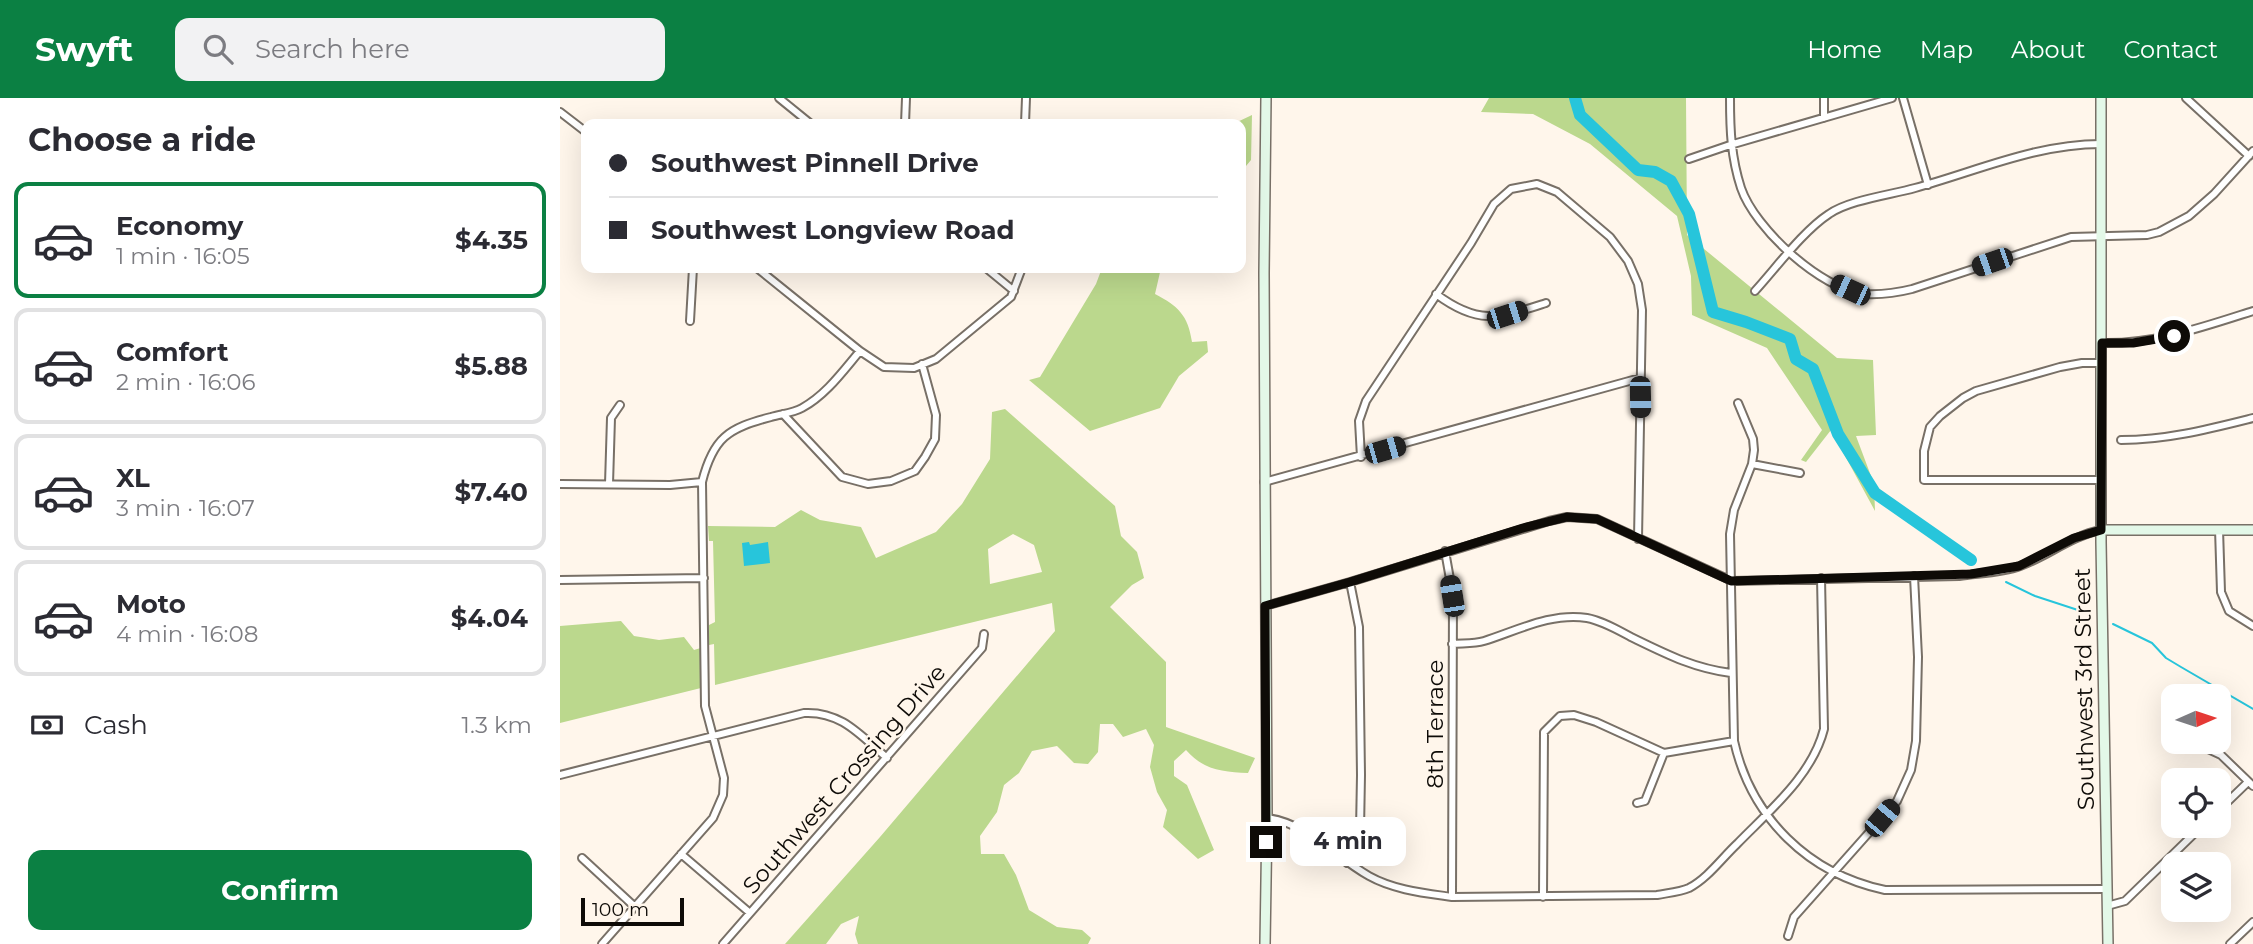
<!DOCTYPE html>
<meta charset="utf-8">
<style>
:root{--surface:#fff;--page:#f2f2f3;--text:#2b2b33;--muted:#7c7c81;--line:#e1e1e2;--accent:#0b8043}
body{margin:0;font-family:Montserrat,sans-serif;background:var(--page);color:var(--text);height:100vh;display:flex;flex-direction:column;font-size:26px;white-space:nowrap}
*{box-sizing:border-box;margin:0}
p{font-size:23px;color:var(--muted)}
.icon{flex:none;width:38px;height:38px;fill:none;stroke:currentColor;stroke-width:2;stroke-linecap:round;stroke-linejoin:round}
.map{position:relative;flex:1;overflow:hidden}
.details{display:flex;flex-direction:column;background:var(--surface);width:560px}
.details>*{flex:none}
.banner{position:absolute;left:21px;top:21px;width:665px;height:154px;border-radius:14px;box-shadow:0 7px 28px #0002;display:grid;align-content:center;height:154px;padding:0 28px;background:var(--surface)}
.needle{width:46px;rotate:87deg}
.tools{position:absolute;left:1601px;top:586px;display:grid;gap:14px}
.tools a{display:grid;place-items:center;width:70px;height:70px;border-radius:14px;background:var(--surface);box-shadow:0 7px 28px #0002;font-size:35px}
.scale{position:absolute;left:21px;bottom:18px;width:103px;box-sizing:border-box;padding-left:7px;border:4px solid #0e0b07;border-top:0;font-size:19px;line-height:24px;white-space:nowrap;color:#0e0b07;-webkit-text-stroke:5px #fff6eb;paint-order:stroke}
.end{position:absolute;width:32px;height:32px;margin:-16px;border:9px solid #0e0b07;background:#fff;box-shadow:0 0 0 4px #fff}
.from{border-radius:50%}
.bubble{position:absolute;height:49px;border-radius:14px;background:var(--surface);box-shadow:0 7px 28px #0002;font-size:23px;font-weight:700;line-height:49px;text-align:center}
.car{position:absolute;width:21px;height:42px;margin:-21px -10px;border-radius:9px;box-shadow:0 0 5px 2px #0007;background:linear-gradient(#222 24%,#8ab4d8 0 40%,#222 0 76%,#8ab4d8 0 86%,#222 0)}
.banner b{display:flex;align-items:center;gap:24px;height:66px;font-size:26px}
.banner b+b{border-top:2px solid var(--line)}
.banner i{width:18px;height:18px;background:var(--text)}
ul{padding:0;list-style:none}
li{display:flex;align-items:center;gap:21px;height:116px;margin:0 14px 10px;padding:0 14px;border:4px solid var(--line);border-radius:14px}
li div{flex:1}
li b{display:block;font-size:26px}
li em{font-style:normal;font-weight:700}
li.active{border-color:var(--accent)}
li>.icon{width:63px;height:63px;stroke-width:1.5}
h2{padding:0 28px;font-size:32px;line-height:84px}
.pay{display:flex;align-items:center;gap:18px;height:77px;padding:0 28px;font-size:26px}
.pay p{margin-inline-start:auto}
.primary-button{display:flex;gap:14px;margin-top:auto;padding:14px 28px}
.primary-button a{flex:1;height:80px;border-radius:14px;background:var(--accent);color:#fff;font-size:28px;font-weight:700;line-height:80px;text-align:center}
header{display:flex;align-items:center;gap:42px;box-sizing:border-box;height:98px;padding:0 35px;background:var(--accent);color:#fff}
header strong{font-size:33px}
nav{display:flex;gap:38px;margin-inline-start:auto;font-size:24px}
.search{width:490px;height:63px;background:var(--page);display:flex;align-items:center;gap:18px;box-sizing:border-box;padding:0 24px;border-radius:14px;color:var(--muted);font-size:26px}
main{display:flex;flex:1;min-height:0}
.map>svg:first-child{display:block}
.green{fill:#bbd88d;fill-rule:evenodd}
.water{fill:#27c5db}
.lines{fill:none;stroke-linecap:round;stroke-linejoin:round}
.stream{stroke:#27c5db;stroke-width:2}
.river{stroke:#27c5db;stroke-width:12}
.street-casing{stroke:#787067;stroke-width:10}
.secondary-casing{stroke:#787067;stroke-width:12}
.street{stroke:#fff;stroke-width:6}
.secondary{stroke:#e3f8e8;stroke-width:9}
.route{stroke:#0e0b07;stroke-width:9}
.labels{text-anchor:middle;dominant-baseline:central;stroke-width:5;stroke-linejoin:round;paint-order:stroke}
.street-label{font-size:23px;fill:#0e0b07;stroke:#fff6eb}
</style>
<header>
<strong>Swyft</strong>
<div class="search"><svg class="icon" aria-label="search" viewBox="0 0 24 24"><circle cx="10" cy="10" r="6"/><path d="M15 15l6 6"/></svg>Search here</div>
<nav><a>Home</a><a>Map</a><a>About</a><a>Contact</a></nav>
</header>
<main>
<section class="details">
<h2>Choose a ride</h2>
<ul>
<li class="active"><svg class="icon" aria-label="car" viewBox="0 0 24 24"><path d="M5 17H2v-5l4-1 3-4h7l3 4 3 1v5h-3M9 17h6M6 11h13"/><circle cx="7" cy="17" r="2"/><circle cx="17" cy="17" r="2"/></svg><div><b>Economy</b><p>1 min · 16:05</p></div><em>$4.35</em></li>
<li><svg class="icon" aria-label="car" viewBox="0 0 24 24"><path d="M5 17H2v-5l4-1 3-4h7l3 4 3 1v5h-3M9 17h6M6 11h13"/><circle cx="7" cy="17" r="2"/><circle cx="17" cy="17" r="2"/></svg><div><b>Comfort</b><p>2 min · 16:06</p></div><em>$5.88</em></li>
<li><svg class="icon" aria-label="car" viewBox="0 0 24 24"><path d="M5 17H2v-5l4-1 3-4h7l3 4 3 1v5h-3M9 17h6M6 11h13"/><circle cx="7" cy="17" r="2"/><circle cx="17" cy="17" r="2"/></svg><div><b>XL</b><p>3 min · 16:07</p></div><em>$7.40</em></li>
<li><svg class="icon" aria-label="car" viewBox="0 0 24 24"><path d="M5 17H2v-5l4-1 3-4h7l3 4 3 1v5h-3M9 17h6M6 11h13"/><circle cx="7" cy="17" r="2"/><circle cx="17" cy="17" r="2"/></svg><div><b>Moto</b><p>4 min · 16:08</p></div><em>$4.04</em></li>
</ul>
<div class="pay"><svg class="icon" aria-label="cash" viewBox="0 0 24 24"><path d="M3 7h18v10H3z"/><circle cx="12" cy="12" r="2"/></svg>Cash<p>1.3 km</p></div>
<div class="primary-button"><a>Confirm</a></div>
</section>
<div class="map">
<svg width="1693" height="846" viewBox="0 0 1693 846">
<rect width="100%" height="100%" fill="#fff6eb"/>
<path class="green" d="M929 0H1126L1127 137 1277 260 1313 262 1316 337 1296 338 1314 386 1315 413 1271 332 1246 364 1241 362 1262 332 1207 250 1132 217 1131 178 1117 118 1030 46 973 16 921 14Z
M692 17 691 62 681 74V26H673Z
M542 170H601L595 196C618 208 628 217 632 244L647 243 648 254 619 278 600 310 530 333 469 282 480 279 536 186Z
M445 311 555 408 561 438 577 454 584 480 572 487 550 509 606 564V629L695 660 688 675C663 674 643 672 626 652L614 663V678L627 687 654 752 638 761 603 729 607 712 597 694 590 669 594 647 586 631 563 639 553 626H540L538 654 528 666 514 665 497 648 472 653 459 675 444 687 437 714 420 738 421 756H444L456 777 469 812 497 829 522 832 531 840 528 846H298L295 836 299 818 281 826 266 846H225L320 739 495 533 492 505 155 587 154 546 149 547V527L155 524 153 443H149L148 428 215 429 241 412 260 422 301 429 316 460 376 434 402 406 430 361 432 314ZM453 436 474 447 482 474 430 486 428 451Z
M61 523 74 538 99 542 124 539 134 552 144 549 145 589 0 625V528Z"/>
<path class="water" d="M189 444 190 447 208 444 210 465 184 468 182 445Z"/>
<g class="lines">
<path class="stream" d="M1446 484 1475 498 1530 516
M1553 526 1592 545 1606 560 1621 569 1693 611"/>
<path class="river" d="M1015 0 1020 17 1078 72 1095 74 1111 83 1129 116 1153 214 1186 224 1230 241 1236 261 1253 271 1278 336 1315 395 1411 462"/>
<defs>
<path id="street" d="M219 0 251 26
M1170 0C1170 32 1171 59 1181 90 1195 131 1261 191 1304 196 1321 197 1336 195 1352 191L1511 139 1587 137 1599 134 1629 118 1654 96 1693 53
M1264 0V20
M1343 0 1368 87
M1626 0 1689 58
M0 14 26 34
M345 26 346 0
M465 26 466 0
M1129 61 1170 47 1332 0
M197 170 300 253 324 269 354 270 376 261 451 199 462 170
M426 170 454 193
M1195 193C1216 170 1243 133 1269 116 1289 102 1330 97 1355 90 1417 73 1476 46 1541 46
M876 196C919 228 939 220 986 205
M130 223 133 170
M1542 245C1595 246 1643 229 1693 213
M1178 305 1193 341 1194 352 1192 366 1174 412 1170 436 1174 643C1191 720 1249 776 1325 792L1547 791
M223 316 282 379 308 386 331 383 355 373 365 359 375 341 376 317 362 266
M1561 342C1607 342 1649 331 1693 320
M801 359 799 323 806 303 911 145 934 106 951 91 977 86 997 94 1050 139 1068 163 1078 186 1082 212 1078 441
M1192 366 1240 375
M1541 382H1364V353L1370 329 1380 318 1403 300 1416 293 1500 269 1522 265H1542
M704 384 1080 280
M0 386 110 387 142 384
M49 386 51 320 60 307
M1659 431 1661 494 1669 513 1693 528
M885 453 893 498 892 799
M0 482 144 480
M705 508 790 484 989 423 1007 419 1037 421 1172 483 1399 478C1418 475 1441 475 1460 468 1488 458 1511 438 1541 432
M892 546C902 545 914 546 924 543 956 533 992 514 1027 520 1043 523 1058 532 1071 539 1106 556 1133 570 1171 575
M1648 651 1661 657 1693 688
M0 677 244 615C281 613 300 637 327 660
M1077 705 1085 703 1104 655
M1659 712 1688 684
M707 720C747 725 775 759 809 778 834 792 864 795 892 799L1097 797C1107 795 1120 794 1129 790 1148 780 1162 760 1177 746 1209 713 1252 678 1264 631L1261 480
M121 756 190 815
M22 760 75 809
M787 765 800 732 801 677 799 529 790 484
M983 799 984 634 1000 618 1014 617 1036 624 1104 655 1174 643
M1547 808 1565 803 1642 728
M1228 838 1234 819 1337 703 1351 672 1356 643 1358 559 1354 478
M42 846 153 720 163 697 164 680 145 608 142 384C153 340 168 330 211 319 221 316 233 315 242 310 266 297 283 273 300 253
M163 846 422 550 424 536
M1670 846 1693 824"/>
<path id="secondary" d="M1541 0V444L1548 846
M1541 432H1693
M705 846 707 720 704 175 706 0"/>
</defs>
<use href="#street" class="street-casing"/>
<use href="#secondary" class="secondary-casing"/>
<use href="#street" class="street"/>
<use href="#secondary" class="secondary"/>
</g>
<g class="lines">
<path class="route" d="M706 744 705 508 790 484 963 430 1007 419 1037 421 1171 483 1411 476 1459 468 1514 440 1541 432 1542 245H1573L1614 238"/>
</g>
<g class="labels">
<g class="street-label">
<text transform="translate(1524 591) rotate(-91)">Southwest 3rd Street</text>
<text transform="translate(875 626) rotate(-90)">8th Terrace</text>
<text transform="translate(284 681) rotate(-49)">Southwest Crossing Drive</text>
</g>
</g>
</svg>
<div class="tools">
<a><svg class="needle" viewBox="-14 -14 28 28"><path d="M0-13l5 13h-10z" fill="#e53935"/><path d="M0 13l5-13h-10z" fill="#7c7c81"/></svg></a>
<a><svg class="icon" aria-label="locate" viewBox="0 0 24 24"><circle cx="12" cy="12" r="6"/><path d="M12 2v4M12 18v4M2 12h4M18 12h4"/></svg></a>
<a><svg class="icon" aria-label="layers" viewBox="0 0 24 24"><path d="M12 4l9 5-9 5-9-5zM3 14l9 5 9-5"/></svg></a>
</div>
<div class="scale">100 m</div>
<i class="end from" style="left:1614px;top:238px"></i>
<i class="end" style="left:706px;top:744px"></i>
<div class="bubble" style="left:730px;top:719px;width:116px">4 min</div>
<i class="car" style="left:1432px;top:164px;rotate:251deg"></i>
<i class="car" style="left:1290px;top:192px;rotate:295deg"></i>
<i class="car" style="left:947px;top:217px;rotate:72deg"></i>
<i class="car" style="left:1080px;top:299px;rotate:179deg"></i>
<i class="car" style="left:825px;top:352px;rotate:74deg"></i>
<i class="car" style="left:892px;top:498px;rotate:351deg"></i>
<i class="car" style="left:1322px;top:720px;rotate:40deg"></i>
<div class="banner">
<b><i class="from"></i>Southwest Pinnell Drive</b>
<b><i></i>Southwest Longview Road</b>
</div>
</div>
</main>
